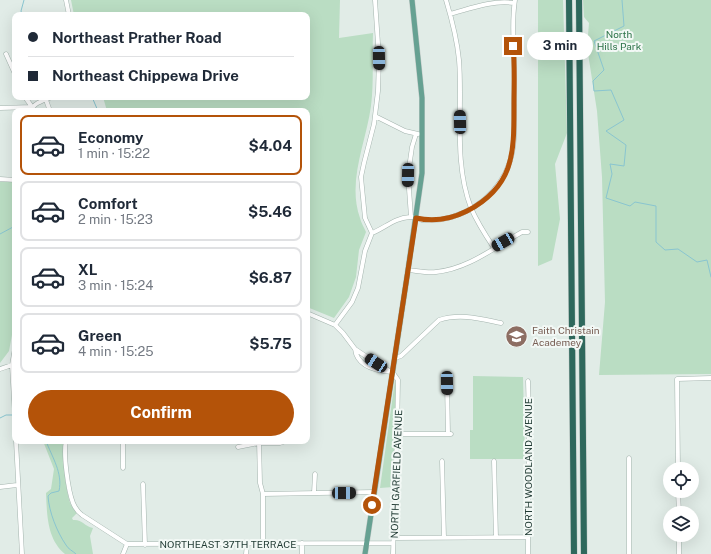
<!DOCTYPE html>
<meta charset="utf-8">
<style>
:root{--surface:#fff;--page:#f2f2f3;--text:#1f2937;--muted:#747a83;--line:#e0e1e3;--accent:#b45309}
body{margin:0;font-family:"Public Sans",sans-serif;background:var(--page);color:var(--text);height:100vh;display:flex;flex-direction:column;font-size:15px;white-space:nowrap}
*{box-sizing:border-box;margin:0}
p{font-size:13px;color:var(--muted)}
.icon{flex:none;width:22px;height:22px;fill:none;stroke:currentColor;stroke-width:2;stroke-linecap:round;stroke-linejoin:round}
.map{position:relative;flex:1;overflow:hidden}
.sheet{position:absolute;left:12px;top:108px;width:298px;height:336px;display:flex;flex-direction:column;background:var(--surface);border-radius:8px;box-shadow:0 4px 16px #0002}
.sheet>*{flex:none}
.guide{position:absolute;left:12px;top:12px;width:298px;height:88px;border-radius:8px;box-shadow:0 4px 16px #0002;display:grid;align-content:center;height:88px;padding:0 16px;background:var(--surface)}
.controls{position:absolute;left:663px;top:462px;display:grid;gap:8px}
.controls a{display:grid;place-items:center;width:36px;height:36px;border-radius:50%;background:var(--surface);box-shadow:0 4px 16px #0002;font-size:20px}
.end{position:absolute;width:18px;height:18px;margin:-9px;border:5px solid #b45309;background:#fff;box-shadow:0 0 0 2px #fff}
.from{border-radius:50%}
.bubble{position:absolute;height:28px;border-radius:14px;background:var(--surface);box-shadow:0 4px 16px #0002;font-size:13px;font-weight:700;line-height:28px;text-align:center}
.car{position:absolute;width:12px;height:24px;margin:-12px -6px;border-radius:5px;box-shadow:0 0 3px 1px #0007;background:linear-gradient(#222 24%,#8ab4d8 0 40%,#222 0 76%,#8ab4d8 0 86%,#222 0)}
.guide b{display:flex;align-items:center;gap:14px;height:38px;font-size:15px}
.guide b+b{border-top:1px solid var(--line)}
.guide i{width:10px;height:10px;background:var(--text)}
ul{padding:7px 0 0;list-style:none}
li{display:flex;align-items:center;gap:12px;height:60px;margin:0 8px 6px;padding:0 8px;border:2px solid var(--line);border-radius:8px}
li div{flex:1}
li b{display:block;font-size:15px}
li em{font-style:normal;font-weight:700}
li.selected{border-color:var(--accent)}
li>.icon{width:36px;height:36px;stroke-width:1.5}
.cta{display:flex;gap:8px;margin-top:auto;padding:8px 16px}
.cta a{flex:1;height:46px;border-radius:24px;background:var(--accent);color:#fff;font-size:16px;font-weight:700;line-height:46px;text-align:center}
.map>svg:first-child{display:block}
.green{fill:#baddc3}
.lines{fill:none;stroke-linecap:round;stroke-linejoin:round}
.stream{stroke:#89c5d0;stroke-width:1}
.minor-casing{stroke:#a4b4ae;stroke-width:5}
.major-casing{stroke:#c1c8c6;stroke-width:6}
.highway-casing{stroke:#c1c8c6;stroke-width:7}
.minor{stroke:#fff;stroke-width:4}
.major{stroke:#66a192;stroke-width:5}
.highway{stroke:#2e685c;stroke-width:6}
.route{stroke:#b45309;stroke-width:5}
.labels{text-anchor:middle;dominant-baseline:central;stroke-width:4;stroke-linejoin:round;paint-order:stroke}
.park-label{font-size:10px;fill:#2c7348;stroke:#f2f8f5}
.education-label{font-size:10px;fill:#785e54;stroke:#f2f8f5;text-anchor:start}
.street-label{font-size:10px;fill:#223c35;stroke:#f2f8f5}
</style>
<div class="map">
<svg width="711" height="554" viewBox="0 0 711 554">
<rect width="100%" height="100%" fill="#e1ece7"/>
<path class="green" d="M71 0H340L339 38 373 33C372 57 374 82 371 106 366 143 347 181 360 218 361 223 364 227 366 232L359 250 356 277 349 297 334 318 307 307V111H107L103 97H307V15H74Z
M538 0H563L567 133 555 164 560 219 552 260 538 266Z
M583 0H711V374L599 375 605 302 602 177 597 111 587 47 589 23 584 17Z
M0 182H15V319L9 351 0 363Z
M473 376 523 377 525 459H470V430H473Z
M395 380 396 390 393 487 380 488Z
M43 441H64C62 453 66 494 71 505 73 508 75 511 77 513L72 518 73 520C82 519 84 526 93 528L90 536 93 554H65C47 539 47 515 46 493L51 489 54 469Z"/>
<g class="lines">
<path class="stream" d="M622 0 624 26 594 41 604 70 593 81 594 91 611 90 624 120 606 131 626 145 624 166 610 164 612 174 606 198 630 206 635 202 656 206V242L665 250 678 249 697 262 707 260 711 277
M22 15 21 11 24 0
M92 97 98 111
M0 234 13 227 15 223
M0 418 6 415H12
M46 441C52 457 63 473 59 491L51 493 48 496C49 512 57 532 66 545 68 549 73 551 76 554"/>
<defs>
<path id="minor" d="M66 0 69 15
M446 0C452 20 457 39 459 60 463 108 453 161 471 208 477 222 486 236 494 248
M450 14C472 8 492 0 514 3
M6 54 15 74
M25 97 32 107
M46 100 50 111
M0 108 32 107
M31 111C33 103 44 100 52 97
M375 116 405 131 418 134
M0 179 15 180
M411 217 408 175 412 147 416 134
M372 233C385 228 394 218 410 217 414 216 418 219 422 220 432 221 442 220 452 217 484 207 508 182 513 148 515 136 514 122 514 109 514 91 515 73 514 54 513 36 512 18 515 0
M408 270C418 271 427 273 436 272 468 269 495 247 522 232H528
M307 313 335 325 343 333 355 349 376 363 393 373 398 380 397 434 393 554
M335 325 352 302 358 288 365 251 372 233 365 218 361 177 364 163 374 124 378 91 379 58 375 0
M15 348 12 365 15 417
M355 349C357 367 377 371 392 372
M395 358 401 356 439 320C460 313 481 319 501 323
M0 369 12 365
M528 381C530 439 528 496 528 554
M447 383 448 434
M397 434H451
M16 441 22 554
M66 441C63 454 68 490 73 503 75 508 78 512 82 515L127 544 393 543
M259 441 260 483 263 494V544
M238 447 259 443H280L286 441
M442 461 444 538
M494 461 496 537
M123 468V441
M678 469 677 379 711 378
M143 484 145 545
M0 487 17 485
M678 491 679 513
M314 493 315 474
M263 494 374 492
M679 535V554
M393 538 528 537
M302 543V554
M123 554 127 544
M246 554 247 544
M629 554V458"/>
<path id="major" d="M365 554 408 270 422 173V98L412 0"/>
<path id="highway" d="M569 0 574 554
M579 0 584 554"/>
</defs>
<use href="#minor" class="minor-casing"/>
<use href="#major" class="major-casing"/>
<use href="#highway" class="highway-casing"/>
<use href="#minor" class="minor"/>
<use href="#major" class="major"/>
<use href="#highway" class="highway"/>
</g>
<g class="lines">
<path class="route" d="M372 505 416 218C433 222 451 219 467 211 515 186 514 152 514 104 514 85 515 65 513 46"/>
</g>
<defs>
<symbol id="school-disc" viewBox="-11 -11 22 22"><circle r="9.5" fill="#8d6e63" stroke="#f2f8f5"/><path d="M0-5L7-2L0 1L-7-2ZM-4 1L0 2.5L4 1V4Q0 6-4 4Z" fill="#fff"/></symbol>
</defs>
<g fill-rule="evenodd">
<use href="#school-disc" x="504" y="324" width="25" height="25"/>
</g>
<g class="labels">
<g class="park-label">
<text x="619" y="34">North<tspan x="619" dy="12">Hills Park</tspan></text>
</g>
<g class="education-label">
<text x="532" y="330">Faith Christain<tspan x="532" dy="12">Academey</tspan></text>
</g>
<g class="street-label">
<text transform="translate(528 467) rotate(-90)">NORTH WOODLAND AVENUE</text>
<text transform="translate(396 474) rotate(-88)">NORTH GARFIELD AVENUE</text>
<text x="228" y="544">NORTHEAST 37TH TERRACE</text>
</g>
</g>
</svg>
<div class="controls">
<a><svg class="icon" aria-label="locate" viewBox="0 0 24 24"><circle cx="12" cy="12" r="6"/><path d="M12 2v4M12 18v4M2 12h4M18 12h4"/></svg></a>
<a><svg class="icon" aria-label="layers" viewBox="0 0 24 24"><path d="M12 4l9 5-9 5-9-5zM3 14l9 5 9-5"/></svg></a>
</div>
<i class="end from" style="left:372px;top:505px"></i>
<i class="end" style="left:513px;top:46px"></i>
<div class="bubble" style="left:527px;top:32px;width:66px">3 min</div>
<i class="car" style="left:379px;top:58px;rotate:179deg"></i>
<i class="car" style="left:460px;top:122px;rotate:359deg"></i>
<i class="car" style="left:408px;top:175px;rotate:181deg"></i>
<i class="car" style="left:503px;top:242px;rotate:240deg"></i>
<i class="car" style="left:376px;top:363px;rotate:303deg"></i>
<i class="car" style="left:447px;top:383px;rotate:179deg"></i>
<i class="car" style="left:344px;top:493px;rotate:89deg"></i>
<div class="guide">
<b><i class="from"></i>Northeast Prather Road</b>
<b><i></i>Northeast Chippewa Drive</b>
</div>
<section class="sheet">
<ul>
<li class="selected"><svg class="icon" aria-label="car" viewBox="0 0 24 24"><path d="M5 17H2v-5l4-1 3-4h7l3 4 3 1v5h-3M9 17h6M6 11h13"/><circle cx="7" cy="17" r="2"/><circle cx="17" cy="17" r="2"/></svg><div><b>Economy</b><p>1 min · 15:22</p></div><em>$4.04</em></li>
<li><svg class="icon" aria-label="car" viewBox="0 0 24 24"><path d="M5 17H2v-5l4-1 3-4h7l3 4 3 1v5h-3M9 17h6M6 11h13"/><circle cx="7" cy="17" r="2"/><circle cx="17" cy="17" r="2"/></svg><div><b>Comfort</b><p>2 min · 15:23</p></div><em>$5.46</em></li>
<li><svg class="icon" aria-label="car" viewBox="0 0 24 24"><path d="M5 17H2v-5l4-1 3-4h7l3 4 3 1v5h-3M9 17h6M6 11h13"/><circle cx="7" cy="17" r="2"/><circle cx="17" cy="17" r="2"/></svg><div><b>XL</b><p>3 min · 15:24</p></div><em>$6.87</em></li>
<li><svg class="icon" aria-label="car" viewBox="0 0 24 24"><path d="M5 17H2v-5l4-1 3-4h7l3 4 3 1v5h-3M9 17h6M6 11h13"/><circle cx="7" cy="17" r="2"/><circle cx="17" cy="17" r="2"/></svg><div><b>Green</b><p>4 min · 15:25</p></div><em>$5.75</em></li>
</ul>
<div class="cta"><a>Confirm</a></div>
</section>
</div>
